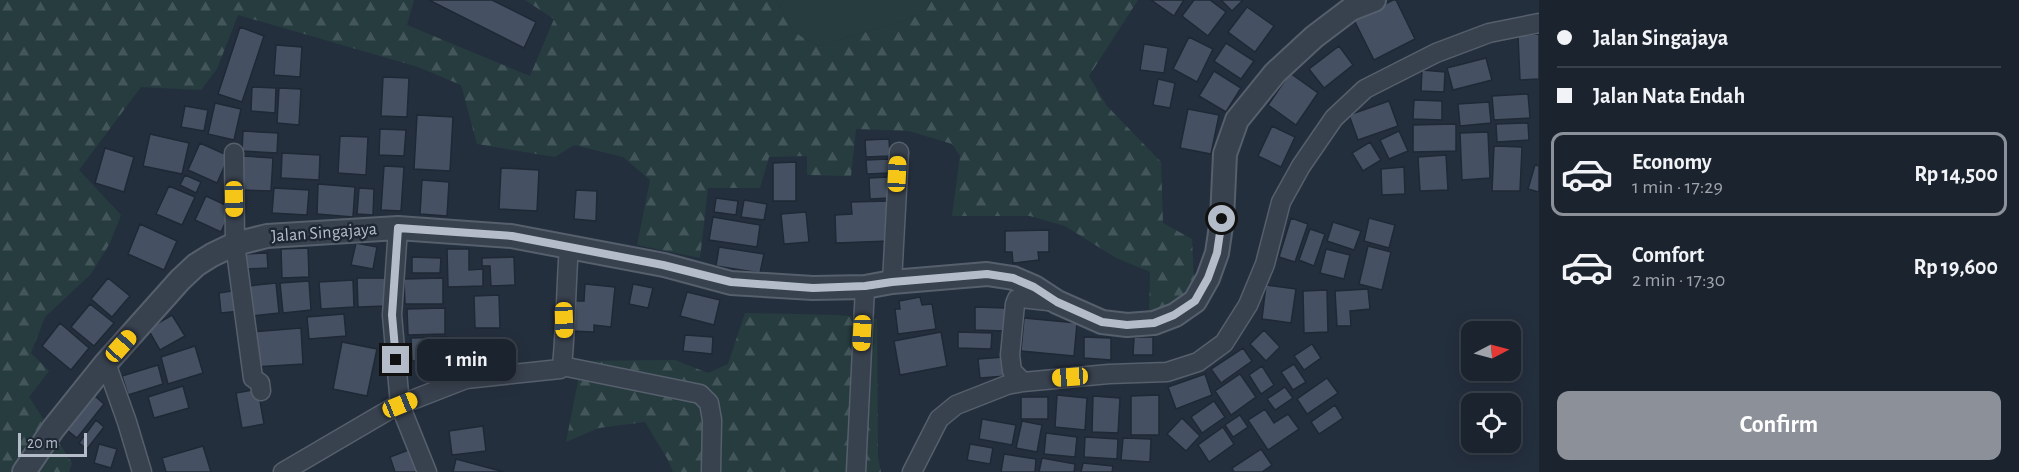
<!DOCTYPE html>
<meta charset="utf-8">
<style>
:root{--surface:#1b232e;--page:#282f3a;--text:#f1f3f6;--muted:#a0a4aa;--line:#39404a;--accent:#8c9099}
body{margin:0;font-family:"Alegreya Sans",sans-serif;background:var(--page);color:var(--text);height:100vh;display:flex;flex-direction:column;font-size:22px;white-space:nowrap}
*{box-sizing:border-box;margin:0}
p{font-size:20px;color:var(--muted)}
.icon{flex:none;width:33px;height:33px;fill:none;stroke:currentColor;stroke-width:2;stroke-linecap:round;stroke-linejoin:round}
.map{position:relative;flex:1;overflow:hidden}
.panel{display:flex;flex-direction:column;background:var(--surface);width:480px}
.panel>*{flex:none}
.banner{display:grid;align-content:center;height:132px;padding:0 18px;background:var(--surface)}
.needle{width:39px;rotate:84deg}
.tools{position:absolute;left:1461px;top:321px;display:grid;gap:12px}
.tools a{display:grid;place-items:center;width:60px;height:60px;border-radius:12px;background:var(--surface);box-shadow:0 3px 15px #0003,0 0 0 2px var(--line);font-size:30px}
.scale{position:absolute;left:18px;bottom:15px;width:69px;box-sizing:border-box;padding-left:6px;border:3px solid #b4bcc9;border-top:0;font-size:16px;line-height:21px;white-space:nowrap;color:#b4bcc9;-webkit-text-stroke:4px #1d2633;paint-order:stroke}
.end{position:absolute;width:27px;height:27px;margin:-14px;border:8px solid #b4bcc9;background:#111;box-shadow:0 0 0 3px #111}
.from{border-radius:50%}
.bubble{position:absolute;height:42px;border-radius:12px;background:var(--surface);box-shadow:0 3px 15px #0003,0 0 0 2px var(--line);font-size:20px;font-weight:700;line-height:42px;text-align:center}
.car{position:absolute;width:18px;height:36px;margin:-18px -9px;border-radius:8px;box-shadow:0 0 4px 2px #0007;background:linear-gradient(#f5c518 24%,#345 0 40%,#f5c518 0 76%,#345 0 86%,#f5c518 0)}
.banner b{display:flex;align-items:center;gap:21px;height:57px;font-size:22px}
.banner b+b{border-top:2px solid var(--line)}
.banner i{width:15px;height:15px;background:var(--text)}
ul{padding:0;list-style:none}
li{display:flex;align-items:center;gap:18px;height:84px;margin:0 12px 9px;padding:0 6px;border:3px solid transparent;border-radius:12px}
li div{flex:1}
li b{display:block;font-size:22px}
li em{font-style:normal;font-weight:700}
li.on{border-color:var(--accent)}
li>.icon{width:54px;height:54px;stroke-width:1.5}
.action{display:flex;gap:12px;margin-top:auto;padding:12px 18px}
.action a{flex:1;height:69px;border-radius:12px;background:var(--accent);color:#fff;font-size:24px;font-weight:700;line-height:69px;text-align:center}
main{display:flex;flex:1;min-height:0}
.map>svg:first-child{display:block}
.green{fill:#263c3f}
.forest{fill:url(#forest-firs)}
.building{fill:#455162;stroke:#1f2835;stroke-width:1.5}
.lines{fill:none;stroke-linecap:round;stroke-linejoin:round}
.minor-casing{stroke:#565f6c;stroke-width:21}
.tertiary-casing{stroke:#565f6c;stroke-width:26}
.minor{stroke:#38414e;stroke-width:18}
.tertiary{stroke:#38414e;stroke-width:22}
.route{stroke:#b4bcc9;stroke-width:8}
.labels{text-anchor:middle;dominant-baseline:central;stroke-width:5;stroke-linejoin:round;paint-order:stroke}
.street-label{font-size:18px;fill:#b4bcc9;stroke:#1d2633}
</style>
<main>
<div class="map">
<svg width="1539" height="472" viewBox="0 0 1539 472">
<defs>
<pattern id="forest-firs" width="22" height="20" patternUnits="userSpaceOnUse" patternTransform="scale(1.5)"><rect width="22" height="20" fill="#263c3f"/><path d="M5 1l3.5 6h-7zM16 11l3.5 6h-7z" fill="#435659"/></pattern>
</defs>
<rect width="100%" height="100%" fill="#242f3e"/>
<path class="green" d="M777 0H930L927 8 909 19 820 46C792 34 789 27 777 0Z"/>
<path class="forest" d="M0 0H414L407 25 530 76 554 19 525 0H777C789 27 792 34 820 46L909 19 927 8 930 0H1138L1089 76 1107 106 1161 162 1163 223 1192 239 1194 281 1172 306 1149 311 1150 272 1116 258 1065 226 1030 216H952L960 156 952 144 909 131 856 129 851 176 807 175V156L769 157 760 188H708L700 258 637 245 650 180 623 157 574 145 555 157 477 144 461 85 418 67 238 15 217 69 201 90 141 87 79 170 121 215 110 243 91 274 45 317 31 353 49 371 29 397 72 463 69 472H0Z
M745 313 838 315 877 319 878 457 881 472H673L668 460 645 422 599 428 566 442 582 361 675 360 708 373 728 364Z"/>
<path class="building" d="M429 0H492L536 22 524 48Z
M1151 0H1184L1174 16Z
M1194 0H1210L1226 12 1208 36 1182 16Z
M1221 0H1243L1232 11Z
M1393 0H1396L1415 39 1374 60 1354 20Z
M1247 7 1274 26 1255 52 1228 32Z
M240 27 264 36 242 102 218 94Z
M1539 34V79L1520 80 1518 35Z
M1189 37 1213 49 1197 82 1173 69Z
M1226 43 1254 61 1241 79 1214 61Z
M1144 44 1168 48 1164 73 1140 70Z
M276 45 302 47 300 77 274 75Z
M1339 46 1353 65 1324 88 1309 69Z
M1486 58 1492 80 1453 90 1447 68Z
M1422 70 1445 72 1444 92 1421 91Z
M1214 71 1241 88 1226 112 1199 96Z
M1290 73 1318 93 1296 125 1268 105Z
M383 77 409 78 407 117 381 116Z
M1158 79 1175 83 1170 108 1153 105Z
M252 87 276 88 275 113 251 111Z
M279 88 301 89 299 125 277 123Z
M1528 94 1530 118 1494 120 1492 96Z
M1414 100 1442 101V120L1413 119Z
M1389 101 1398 126 1358 140 1349 115Z
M1489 102 1491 123 1460 126 1458 104Z
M215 103 241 109 234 140 208 134Z
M185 106 208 110 204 131 181 127Z
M1188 109 1219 115 1211 154 1180 148Z
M417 115 453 117 450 171 414 169Z
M1528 123 1529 140 1497 142 1496 124Z
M1456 124V151L1413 152V125Z
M1272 126 1295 137 1281 167 1258 156Z
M380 129 406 130 404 156 379 155Z
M243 131 278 133 277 153 242 151Z
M1399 131 1408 151 1389 159 1380 140Z
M1488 132 1490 178 1462 180 1460 133Z
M150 134 189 143 182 174 143 166Z
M340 136 368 137 366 175 338 173Z
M889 139 890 156 866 157 865 140Z
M1370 142 1381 160 1363 171 1352 153Z
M200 143 229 156 217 183 188 170Z
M1494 146 1522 147 1520 191H1492Z
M105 148 134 157 124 192 95 183Z
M282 153 320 155 319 180 281 178Z
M1446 155 1448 190 1420 191 1418 157Z
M243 156 273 158 271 191 241 190Z
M889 159V173L867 174 866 160Z
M796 162V201H773V163Z
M1535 165 1539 166V192L1528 189Z
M384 166 404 167 401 211 381 210Z
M1404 167 1405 194 1382 195 1381 169Z
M501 168 539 170 537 211 499 209Z
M185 175 201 182 196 193 180 185Z
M889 177 890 198 870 199 869 178Z
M422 180 449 182 447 216 420 214Z
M318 184 355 187 353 217 317 214Z
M169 186 195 197 182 225 156 214Z
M274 188 309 190 307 215 272 213Z
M359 188 374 189 373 215 357 214Z
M576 190 597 191 596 221 574 219Z
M206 196 232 208 221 232 195 220Z
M716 198 738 201 736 215 714 212Z
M744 200 767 204 764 220 741 217Z
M888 201 889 241 836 243 835 215 852 214 851 202Z
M806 212 809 242 784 244 781 214Z
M713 217 760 225 757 247 709 240Z
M1291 218 1308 224 1295 262 1279 257Z
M1369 218 1395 225 1389 248 1364 241Z
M1333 222 1361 231 1354 250 1327 241Z
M140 224 177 241 164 270 128 254Z
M1310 229 1325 234 1314 266 1299 260Z
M1049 230V252H1038L1039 260 1013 263 1012 252H1005V231Z
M356 243 377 247 373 269 351 265Z
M1368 246 1391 252 1382 290 1359 284Z
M719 247 764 254 760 273 716 266Z
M308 248 309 277 282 278 281 249Z
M447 249H469V270L483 269V286L448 287Z
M1326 249 1350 255 1344 279 1320 273Z
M267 253 268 268 246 269 245 254Z
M412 257 441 258 440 273H412Z
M514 257 515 285 491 286 490 266H482V258Z
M108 278 130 296 112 317 91 299Z
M357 278H385L386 306 358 307Z
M443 278V304H405L404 279Z
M353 280 354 307 321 309 319 282Z
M309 281 311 310 283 313 280 283Z
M276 283 279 313 251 316 248 286Z
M585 284 615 287 611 327 594 325V332L571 331 572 301H584Z
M633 284 653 288 648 308 629 304Z
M1266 285 1296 289 1291 323 1262 319Z
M1368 289 1370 309 1350 311 1351 326H1337L1335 291Z
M238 290 241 311 221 313 219 293Z
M1327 290 1328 332 1304 333 1303 291Z
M687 292 720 300 714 325 680 316Z
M499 295 500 328H475L474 296Z
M920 297 922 305 932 304 936 329 898 334 895 309H900L899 301Z
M90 304 114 323 94 346 71 327Z
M975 307 1006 308 1005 331 975 330Z
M445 308V334L408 335 407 309Z
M344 314 346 336 309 339 307 317Z
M172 315 185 336 160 350 148 329Z
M1024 318 1077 323 1074 356 1021 351Z
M60 323 89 348 71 370 42 346Z
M301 328 303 364 254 367 251 332Z
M1264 330 1280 347 1266 361 1250 344Z
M941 332 947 366 900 375 894 341Z
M958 332 992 333 991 349 958 348Z
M685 335 713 337 712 354 683 351Z
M448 337V360L412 361 411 338Z
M1084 337 1111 338V360L1084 358Z
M1134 337H1153V355H1133Z
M342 342 377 349 367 396 333 389Z
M1312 344 1321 358 1304 370 1294 356Z
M195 346 203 373 168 384 161 357Z
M1243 348 1252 361 1221 383 1211 369Z
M1004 357 1006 376 980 378 978 359Z
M1294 364 1306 382 1293 390 1281 372Z
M158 365 163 384 128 395 122 376Z
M1262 366 1274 385 1261 394 1249 375Z
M1205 374 1212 395 1176 409 1168 387Z
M1240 374 1256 397 1231 415 1215 391Z
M1327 378 1338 393 1307 414 1297 399Z
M183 386 189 408 154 418 148 397Z
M1285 387 1293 398 1275 410 1267 399Z
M258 389 264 424 242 428 236 393Z
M1057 395 1087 398 1085 430 1055 427Z
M1159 395V435H1131V396Z
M95 396 104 404 77 438 67 430Z
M1093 396 1120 398 1118 433 1092 432Z
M1021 397H1048V419H1021Z
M1214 401 1225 417 1202 433 1191 417Z
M1335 405 1343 418 1319 434 1311 422Z
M1265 409 1274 423 1288 414 1299 429 1268 450 1248 420Z
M1240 415 1248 427 1233 437 1225 425Z
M1182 418 1200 436 1186 451 1167 434Z
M982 419 1016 425 1012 445 979 439Z
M96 420 104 427 87 449 79 443Z
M1022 421 1042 425 1037 452 1016 448Z
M483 426 486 451 452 455 449 431Z
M1223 427 1234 444 1209 462 1198 445Z
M1046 433 1077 437 1075 457 1044 454Z
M1085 437 1118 439 1117 459 1084 457Z
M1123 438 1151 439 1150 462 1121 460Z
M99 444 117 449 111 468 94 463Z
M970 444 993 448 990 464 967 460Z
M203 446 211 472H166L162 458Z
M414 448 421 472H395L390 457Z
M1261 449 1272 465 1262 472H1234L1232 468Z
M1004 454 1036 459 1035 472H1001Z
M1042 458 1075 464 1074 472H1039Z
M456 459 504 472H453Z
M1083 463 1113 466 1112 472H1081Z"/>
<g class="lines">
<defs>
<path id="minor" d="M234 153 235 244 253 378 260 383 261 391
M398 228 392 315 400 405 427 472
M892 282 899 152
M106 363 127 422 142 472
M562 366 700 394 709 403 712 420 711 472
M1023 382 1012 371 1010 355 1015 304 1017 299 1021 298 1057 302
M283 472 394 407 466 379 560 369 562 366C566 326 566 286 569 246
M856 472 865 287
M912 472 939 419 956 405 1007 385 1023 382 1109 374 1167 372 1198 362 1224 343 1248 305 1265 264 1281 202 1301 166 1334 118 1365 89 1436 53 1489 33 1539 23"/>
<path id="tertiary" d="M24 472 53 429 106 363 180 280 196 265 212 255 235 244 267 236 398 228 511 236 664 265 731 283 813 288 865 287 892 282 987 274 1013 278 1034 287 1057 302 1102 322 1127 325 1154 323 1175 315 1195 301 1208 278 1217 253 1222 219 1225 154 1237 120 1275 73 1314 37 1351 9 1374 0"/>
</defs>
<use href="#minor" class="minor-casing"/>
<use href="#tertiary" class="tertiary-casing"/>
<use href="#minor" class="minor"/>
<use href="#tertiary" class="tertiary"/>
</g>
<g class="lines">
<path class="route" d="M396 360 392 315 398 228 512 236 663 265 731 282 813 288 865 286 892 282 987 274 1013 278 1034 287 1057 302 1102 322 1127 325 1154 323 1174 315 1195 301 1208 278 1217 253 1222 219"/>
</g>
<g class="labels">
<g class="street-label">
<text transform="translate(324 233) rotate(-4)">Jalan Singajaya</text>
</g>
</g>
</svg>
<div class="tools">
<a><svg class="needle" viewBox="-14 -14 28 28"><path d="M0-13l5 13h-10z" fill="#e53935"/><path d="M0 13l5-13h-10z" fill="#a0a4aa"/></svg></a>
<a><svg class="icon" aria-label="locate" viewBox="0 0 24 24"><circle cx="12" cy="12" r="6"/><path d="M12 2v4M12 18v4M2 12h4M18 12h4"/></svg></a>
</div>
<div class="scale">20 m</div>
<i class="end from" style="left:1222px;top:219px"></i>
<i class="end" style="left:396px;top:360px"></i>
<div class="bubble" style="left:417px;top:339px;width:99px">1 min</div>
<i class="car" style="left:897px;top:174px;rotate:3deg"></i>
<i class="car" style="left:234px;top:199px;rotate:179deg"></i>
<i class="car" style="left:564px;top:320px;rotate:178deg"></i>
<i class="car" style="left:862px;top:333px;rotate:183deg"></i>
<i class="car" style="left:121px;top:346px;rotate:42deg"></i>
<i class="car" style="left:1070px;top:377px;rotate:266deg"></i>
<i class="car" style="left:400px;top:405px;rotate:68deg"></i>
</div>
<section class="panel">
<div class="banner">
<b><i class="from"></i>Jalan Singajaya</b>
<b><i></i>Jalan Nata Endah</b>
</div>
<ul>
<li class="on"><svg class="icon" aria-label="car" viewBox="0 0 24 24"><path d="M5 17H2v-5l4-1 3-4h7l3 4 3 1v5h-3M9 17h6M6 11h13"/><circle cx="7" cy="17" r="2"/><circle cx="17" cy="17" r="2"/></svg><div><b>Economy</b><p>1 min · 17:29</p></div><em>Rp 14,500</em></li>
<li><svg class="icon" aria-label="car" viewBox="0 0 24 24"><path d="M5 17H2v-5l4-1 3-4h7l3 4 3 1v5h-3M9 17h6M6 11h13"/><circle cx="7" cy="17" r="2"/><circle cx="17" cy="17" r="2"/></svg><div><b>Comfort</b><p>2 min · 17:30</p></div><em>Rp 19,600</em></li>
</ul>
<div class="action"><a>Confirm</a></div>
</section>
</main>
